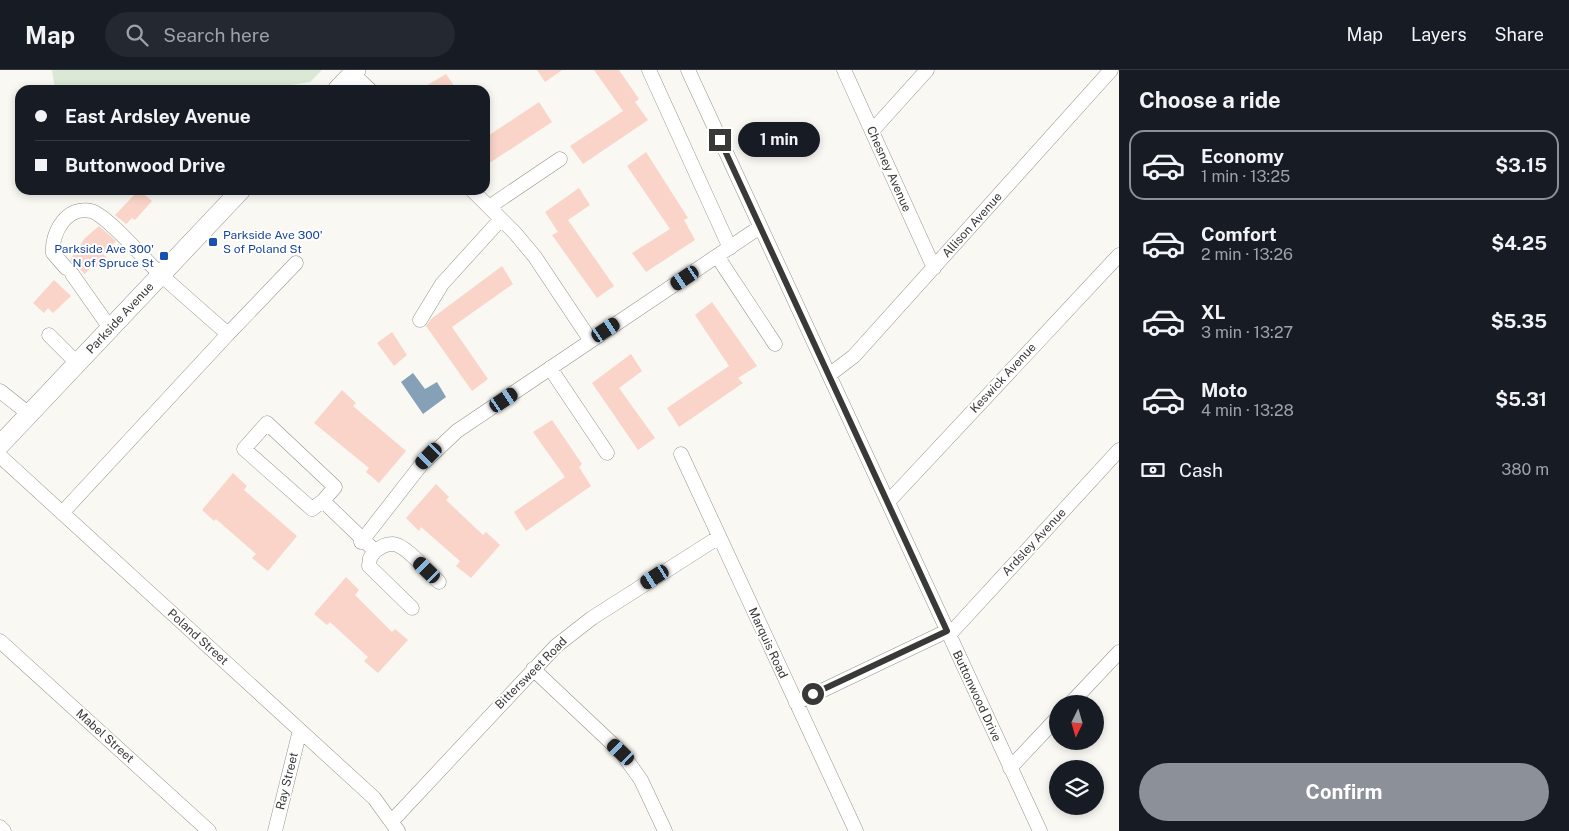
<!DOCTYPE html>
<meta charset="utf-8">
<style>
:root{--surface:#171b24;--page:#242831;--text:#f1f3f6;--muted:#9ea1a6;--line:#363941;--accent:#8c9099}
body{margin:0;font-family:"Public Sans",sans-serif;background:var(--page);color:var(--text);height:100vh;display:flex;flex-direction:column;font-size:19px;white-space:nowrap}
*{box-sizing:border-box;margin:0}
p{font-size:16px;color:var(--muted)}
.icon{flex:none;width:28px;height:28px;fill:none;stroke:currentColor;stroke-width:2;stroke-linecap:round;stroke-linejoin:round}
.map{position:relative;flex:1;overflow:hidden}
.drawer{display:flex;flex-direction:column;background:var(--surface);width:450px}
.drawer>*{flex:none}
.hud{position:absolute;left:15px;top:15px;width:475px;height:110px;border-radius:15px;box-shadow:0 2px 8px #0003;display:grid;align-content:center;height:110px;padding:0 20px;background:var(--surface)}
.needle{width:32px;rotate:185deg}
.fabs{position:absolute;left:1049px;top:625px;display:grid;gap:10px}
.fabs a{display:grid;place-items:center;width:55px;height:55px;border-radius:50%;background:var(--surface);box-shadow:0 2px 8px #0003;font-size:25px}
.end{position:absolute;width:22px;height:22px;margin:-11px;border:6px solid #393937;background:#fff;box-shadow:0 0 0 2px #fff}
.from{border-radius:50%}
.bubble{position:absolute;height:35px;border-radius:18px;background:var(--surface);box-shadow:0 2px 8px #0003;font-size:16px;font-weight:700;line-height:35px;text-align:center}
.car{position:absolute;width:15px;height:30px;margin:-15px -8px;border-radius:6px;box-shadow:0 0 4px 1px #0007;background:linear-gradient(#222 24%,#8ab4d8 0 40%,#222 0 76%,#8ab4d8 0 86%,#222 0)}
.hud b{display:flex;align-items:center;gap:18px;height:48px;font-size:19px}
.hud b+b{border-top:1px solid var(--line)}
.hud i{width:12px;height:12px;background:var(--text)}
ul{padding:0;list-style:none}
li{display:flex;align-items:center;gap:15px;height:70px;margin:0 10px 8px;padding:0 10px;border:2px solid transparent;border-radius:15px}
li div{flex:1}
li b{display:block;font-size:19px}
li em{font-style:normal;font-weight:700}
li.selected{border-color:var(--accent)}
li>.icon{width:45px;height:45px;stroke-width:1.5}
h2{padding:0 20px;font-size:22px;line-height:60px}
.pay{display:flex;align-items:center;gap:12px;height:55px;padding:0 20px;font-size:19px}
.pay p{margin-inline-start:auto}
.action{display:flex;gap:10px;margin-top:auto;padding:10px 20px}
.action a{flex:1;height:58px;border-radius:30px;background:var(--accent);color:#fff;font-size:20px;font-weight:700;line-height:58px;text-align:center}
header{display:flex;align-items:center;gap:30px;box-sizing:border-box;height:70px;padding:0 25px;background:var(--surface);border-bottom:1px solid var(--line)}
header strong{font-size:24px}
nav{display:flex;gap:28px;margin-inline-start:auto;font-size:18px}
.search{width:350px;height:45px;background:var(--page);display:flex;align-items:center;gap:12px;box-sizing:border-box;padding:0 18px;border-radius:28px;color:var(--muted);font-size:19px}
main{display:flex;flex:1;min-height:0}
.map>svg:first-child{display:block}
.green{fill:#dae8d5}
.water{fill:#85a0b7}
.building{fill:#fad4c8}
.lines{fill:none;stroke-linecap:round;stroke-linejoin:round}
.minor-casing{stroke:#94938e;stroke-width:15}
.major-casing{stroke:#94938e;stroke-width:20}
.minor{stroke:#fff;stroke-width:14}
.major{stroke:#fff;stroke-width:19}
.route{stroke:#393937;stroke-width:6}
.transit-dot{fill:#1a4fb4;stroke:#fff;stroke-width:2}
.labels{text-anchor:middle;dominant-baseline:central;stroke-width:4;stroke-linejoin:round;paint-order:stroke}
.street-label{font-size:12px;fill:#393937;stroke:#fff}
.transit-label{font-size:12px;fill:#164399;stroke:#fff;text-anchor:start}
</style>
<header>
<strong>Map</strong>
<div class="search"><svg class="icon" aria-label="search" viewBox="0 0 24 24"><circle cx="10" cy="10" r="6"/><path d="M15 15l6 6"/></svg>Search here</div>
<nav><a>Map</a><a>Layers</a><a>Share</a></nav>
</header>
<main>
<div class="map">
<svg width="1119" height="761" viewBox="0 0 1119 761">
<rect width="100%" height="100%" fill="#f9f8f2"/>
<path class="green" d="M52 0H322L310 12 260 20H55Z"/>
<path class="water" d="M413 303 425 319 437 312 446 327 423 344 401 312Z"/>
<path class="building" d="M537 0H562L545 12Z
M594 0H619L639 29 635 32 648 50 583 94 570 76 623 41Z
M446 4 457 20H419Z
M539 32 552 52 485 96V68Z
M646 82 688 148 684 150 695 170 646 202 632 183 670 159 627 96Z
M579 118 590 135 568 150 614 216 597 228 552 165 558 162 545 142Z
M139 120 152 131 135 150 132 148 126 154 115 145Z
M99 156 116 171 103 184 107 188 96 197 94 194 85 204 70 190 85 168Z
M502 196 513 214 452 257 488 309 472 321 426 256 431 249Z
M54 210 71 226 53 243 48 238 44 243 33 233Z
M712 232 757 296 738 308 743 313 679 357 667 338 729 296 695 245Z
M392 262 407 285 394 296 377 273Z
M631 284 642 301 619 318 655 368 638 380 592 313Z
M342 320 356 333 353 336 406 381 379 413 366 402 369 398 314 353Z
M552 350 582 394 579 397 591 416 526 461 514 442 565 407 533 362Z
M233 403 247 416 244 420 297 466 268 501 252 488 256 484 216 449 214 451 202 440Z
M436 414 449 427 446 430 483 465 486 462 500 475 471 508 456 496 460 491 421 457 419 461 406 448Z
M346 507 359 520 355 525 392 562 395 559 408 570 378 603 364 591 368 587 330 552 327 555 314 544Z"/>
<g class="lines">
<defs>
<path id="minor" d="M649 0 730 178
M688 0 1040 761
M844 0 934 198
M353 4 370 20
M872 61 927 0
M472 120 515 163 535 187 591 271
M489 137 560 89
M717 186 775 274
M72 204 110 258
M420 250 442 214 501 149
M228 264 296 193
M49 265 77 293
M550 298 607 383
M829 305 854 286 1111 0
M0 321 29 344
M681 384 856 761
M0 386 374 728 398 761
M323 431 335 417 267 353 244 379 312 439 323 431 375 481 370 488 369 496 412 538
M888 432 1119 185
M62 443 228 264C205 244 182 224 159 203 145 190 107 145 91 141 67 135 51 163 53 183L66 198
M361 472 421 395 457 361 760 157
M375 481C381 477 385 474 393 474 405 474 429 503 439 512
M949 565 1119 380
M0 571 209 761
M533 599 621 682 641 710 665 761
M796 633 947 561
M1070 634 1119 582
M1010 698 1058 647
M392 751 556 576 592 548 719 467
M0 757 4 761
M275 761 300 660"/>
<path id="major" d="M337 20 356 0
M0 375 241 120"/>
</defs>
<use href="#minor" class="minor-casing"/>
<use href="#major" class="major-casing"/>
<use href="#minor" class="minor"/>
<use href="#major" class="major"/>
</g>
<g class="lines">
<path class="route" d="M720 70 947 561 813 624"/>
</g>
<g class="transit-dot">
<rect x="208" y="167" width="10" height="10" rx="2.5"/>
<rect x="159" y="181" width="10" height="10" rx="2.5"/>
</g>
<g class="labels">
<g class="street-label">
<text transform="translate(889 99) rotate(66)">Chesney Avenue</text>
<text transform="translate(972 155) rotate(-48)">Allison Avenue</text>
<text transform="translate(120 248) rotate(-47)">Parkside Avenue</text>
<text transform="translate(1003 308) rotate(-47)">Keswick Avenue</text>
<text transform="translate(1034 472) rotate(-47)">Ardsley Avenue</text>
<text transform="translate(198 567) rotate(42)">Poland Street</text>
<text transform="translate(768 573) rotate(65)">Marquis Road</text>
<text transform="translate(531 603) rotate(-45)">Bittersweet Road</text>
<text transform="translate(977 626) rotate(65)">Buttonwood Drive</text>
<text transform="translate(105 666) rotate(42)">Mabel Street</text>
<text transform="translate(287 711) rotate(-76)">Ray Street</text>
</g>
<g class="transit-label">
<text x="223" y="165">Parkside Ave 300'<tspan x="223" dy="14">S of Poland St</tspan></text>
<text x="154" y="179" text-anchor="end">Parkside Ave 300'<tspan x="154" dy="14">N of Spruce St</tspan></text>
</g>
</g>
</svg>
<div class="fabs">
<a><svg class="needle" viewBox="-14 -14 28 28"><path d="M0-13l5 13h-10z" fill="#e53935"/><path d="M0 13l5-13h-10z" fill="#9ea1a6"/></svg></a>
<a><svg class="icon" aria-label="layers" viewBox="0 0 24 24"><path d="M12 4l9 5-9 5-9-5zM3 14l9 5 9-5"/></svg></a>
</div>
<i class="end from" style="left:813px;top:624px"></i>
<i class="end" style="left:720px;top:70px"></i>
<div class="bubble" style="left:738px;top:52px;width:82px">1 min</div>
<i class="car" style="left:685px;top:208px;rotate:236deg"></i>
<i class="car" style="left:606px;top:260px;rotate:56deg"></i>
<i class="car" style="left:504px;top:330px;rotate:56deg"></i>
<i class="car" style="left:429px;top:386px;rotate:224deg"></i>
<i class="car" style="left:427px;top:500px;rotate:314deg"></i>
<i class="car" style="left:655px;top:507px;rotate:237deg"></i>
<i class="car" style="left:621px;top:682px;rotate:313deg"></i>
<div class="hud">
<b><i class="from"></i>East Ardsley Avenue</b>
<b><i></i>Buttonwood Drive</b>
</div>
</div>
<section class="drawer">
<h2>Choose a ride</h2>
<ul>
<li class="selected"><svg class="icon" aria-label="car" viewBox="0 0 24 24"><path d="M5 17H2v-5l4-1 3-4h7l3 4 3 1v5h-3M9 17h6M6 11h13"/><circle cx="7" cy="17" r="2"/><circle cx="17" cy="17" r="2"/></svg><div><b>Economy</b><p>1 min · 13:25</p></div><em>$3.15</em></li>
<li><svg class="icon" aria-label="car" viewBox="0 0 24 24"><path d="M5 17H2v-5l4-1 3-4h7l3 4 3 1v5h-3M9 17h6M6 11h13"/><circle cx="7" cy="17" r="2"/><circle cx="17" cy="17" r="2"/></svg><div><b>Comfort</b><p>2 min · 13:26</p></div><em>$4.25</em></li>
<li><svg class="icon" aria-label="car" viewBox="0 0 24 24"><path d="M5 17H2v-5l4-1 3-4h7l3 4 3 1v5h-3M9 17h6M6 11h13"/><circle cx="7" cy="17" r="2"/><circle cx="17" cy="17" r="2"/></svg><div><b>XL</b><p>3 min · 13:27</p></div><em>$5.35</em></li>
<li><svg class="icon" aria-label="car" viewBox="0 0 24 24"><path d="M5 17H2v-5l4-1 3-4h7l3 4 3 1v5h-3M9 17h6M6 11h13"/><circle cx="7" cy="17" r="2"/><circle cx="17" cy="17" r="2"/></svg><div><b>Moto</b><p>4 min · 13:28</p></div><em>$5.31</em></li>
</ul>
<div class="pay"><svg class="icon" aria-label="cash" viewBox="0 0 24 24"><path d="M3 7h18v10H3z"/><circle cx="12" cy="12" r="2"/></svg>Cash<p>380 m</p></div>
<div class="action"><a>Confirm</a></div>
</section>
</main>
